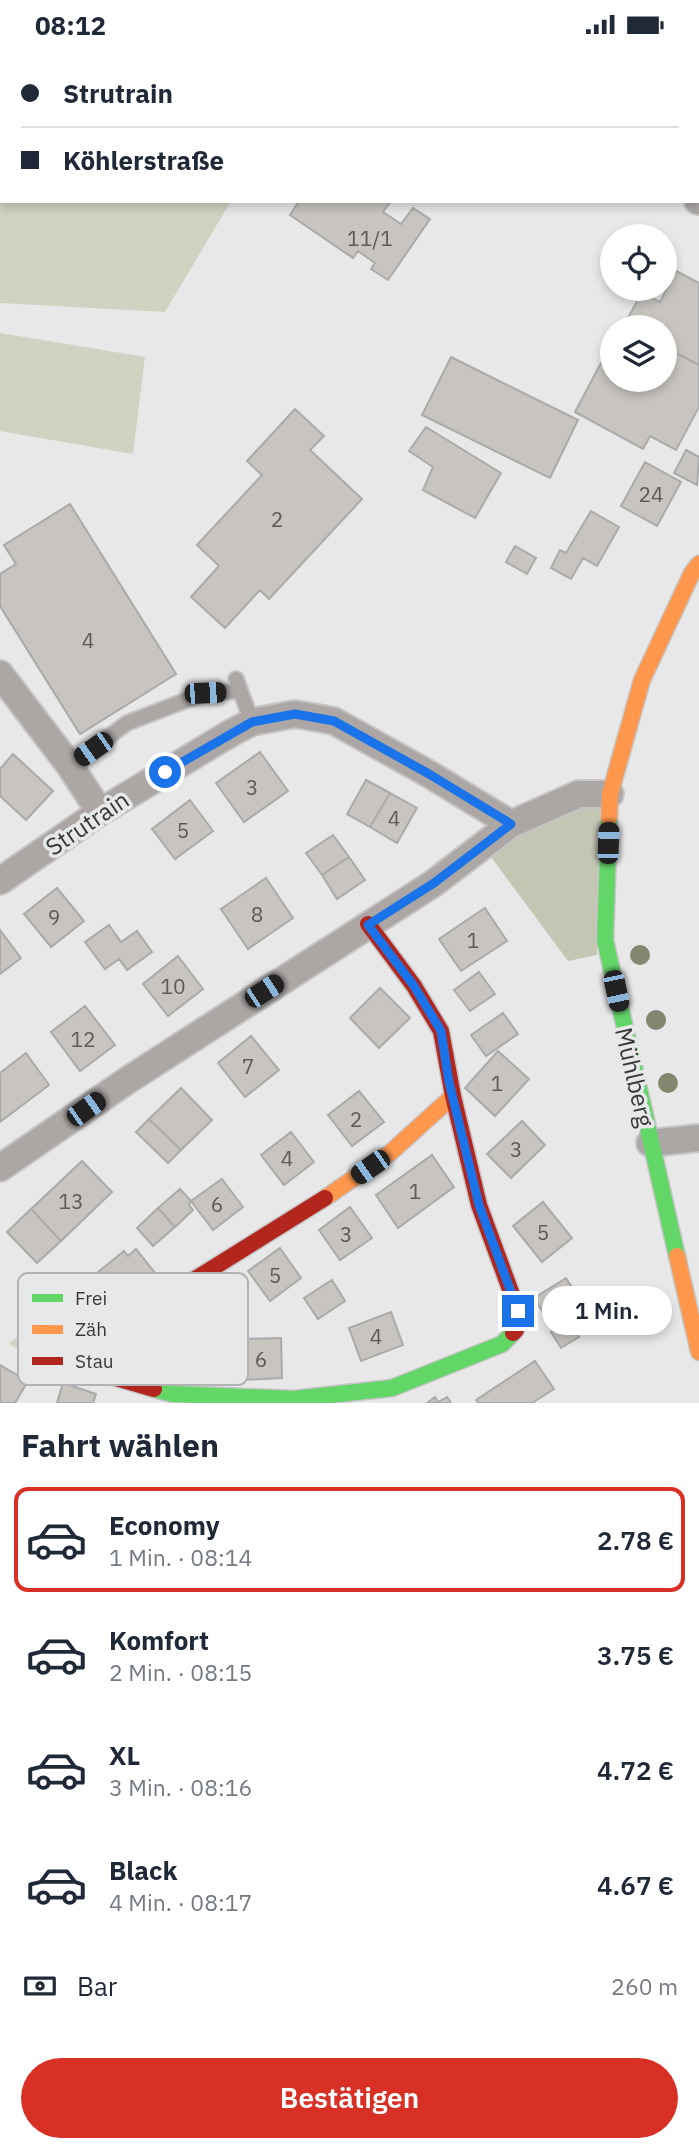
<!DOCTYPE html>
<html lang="de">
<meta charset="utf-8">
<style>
:root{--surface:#fff;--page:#f2f2f3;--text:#1f2937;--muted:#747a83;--line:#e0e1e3;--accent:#d93025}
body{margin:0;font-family:"IBM Plex Sans",sans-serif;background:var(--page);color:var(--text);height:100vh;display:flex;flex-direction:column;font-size:26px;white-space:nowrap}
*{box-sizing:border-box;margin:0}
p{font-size:23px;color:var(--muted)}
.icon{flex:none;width:38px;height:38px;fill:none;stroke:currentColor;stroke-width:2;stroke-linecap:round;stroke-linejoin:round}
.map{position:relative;height:1354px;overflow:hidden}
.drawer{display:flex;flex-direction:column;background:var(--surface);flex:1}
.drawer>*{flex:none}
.hud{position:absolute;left:0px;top:0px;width:700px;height:154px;box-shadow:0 4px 10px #0003;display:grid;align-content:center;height:154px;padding:0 21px;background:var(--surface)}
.tools{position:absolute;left:600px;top:175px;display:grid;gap:14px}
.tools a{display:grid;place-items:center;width:77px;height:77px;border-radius:50%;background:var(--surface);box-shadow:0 4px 10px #0003;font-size:35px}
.end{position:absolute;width:32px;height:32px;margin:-16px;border:9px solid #1a73e8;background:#fff;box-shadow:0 0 0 4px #fff}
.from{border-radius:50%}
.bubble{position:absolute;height:49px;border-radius:24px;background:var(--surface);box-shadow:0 4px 10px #0003;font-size:23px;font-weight:600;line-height:49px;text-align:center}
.car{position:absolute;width:21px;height:42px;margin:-21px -10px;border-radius:9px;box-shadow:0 0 5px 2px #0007;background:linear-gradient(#222 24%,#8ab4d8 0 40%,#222 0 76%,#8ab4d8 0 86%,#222 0)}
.hud b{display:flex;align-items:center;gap:24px;height:66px;font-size:26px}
.hud b+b{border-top:2px solid var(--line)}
.hud i{width:18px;height:18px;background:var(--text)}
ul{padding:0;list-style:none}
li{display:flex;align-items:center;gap:21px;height:105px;margin:0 14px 10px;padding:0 7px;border:4px solid transparent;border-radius:14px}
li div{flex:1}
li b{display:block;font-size:26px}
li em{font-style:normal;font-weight:600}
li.current{border-color:var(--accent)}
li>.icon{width:63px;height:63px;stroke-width:1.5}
h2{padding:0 21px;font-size:32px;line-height:84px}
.pay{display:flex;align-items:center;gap:18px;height:77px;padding:0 21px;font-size:26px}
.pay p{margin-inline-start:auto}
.primary-button{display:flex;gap:14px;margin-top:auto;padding:14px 21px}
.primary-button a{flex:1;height:80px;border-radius:42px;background:var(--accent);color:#fff;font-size:28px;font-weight:600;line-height:80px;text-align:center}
.status{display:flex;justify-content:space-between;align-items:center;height:49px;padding:0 35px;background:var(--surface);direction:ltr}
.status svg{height:19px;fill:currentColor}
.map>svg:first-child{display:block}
.green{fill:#d0d3c1}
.forest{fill:#c4c6b4}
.building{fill:#c8c4bf;stroke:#abaaab;stroke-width:2}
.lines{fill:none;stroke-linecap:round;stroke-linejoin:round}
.lane-casing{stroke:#c5c5c6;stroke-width:18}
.street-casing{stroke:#c5c5c6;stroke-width:30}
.fast-casing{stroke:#c5c5c6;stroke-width:19}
.slow-casing{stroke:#c5c5c6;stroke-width:19}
.jam-casing{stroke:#c5c5c6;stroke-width:19}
.lane{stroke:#aca7a5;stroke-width:14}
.street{stroke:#aca7a5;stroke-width:26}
.fast{stroke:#63d668;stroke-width:16}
.slow{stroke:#ff974d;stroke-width:16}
.jam{stroke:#b3261e;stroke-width:16}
.tree{fill:#84866e}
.route{stroke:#1a73e8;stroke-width:9}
.labels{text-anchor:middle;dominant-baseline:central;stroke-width:7;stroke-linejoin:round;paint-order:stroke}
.number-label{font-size:21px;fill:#5c5b5a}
.street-label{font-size:24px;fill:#383839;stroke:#e7e8ea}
.key{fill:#e7e8ea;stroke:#b2b3b5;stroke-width:2}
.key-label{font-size:19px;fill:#383839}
</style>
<div class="status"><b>08:12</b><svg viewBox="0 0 49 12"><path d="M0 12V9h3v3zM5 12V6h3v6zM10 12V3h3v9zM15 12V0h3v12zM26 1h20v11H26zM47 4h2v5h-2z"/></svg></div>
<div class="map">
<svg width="699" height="1354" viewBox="0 0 699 1354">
<rect width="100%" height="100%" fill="#e8e8e9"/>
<path class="green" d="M0 0H376L2 2V152H231L165 263 0 254Z
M0 284 145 308 133 405 0 382Z
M57 1252 86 1284 45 1314 9 1295Z"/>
<path class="forest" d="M574 752H602L597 906 568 912 488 804Z"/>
<path class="building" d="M391 0H458L459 1 389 2Z
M299 152H391L383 163 401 175 413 159 430 170 388 231 371 220 375 214 358 202 353 209 290 166Z
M676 222 699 234V316L665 298V278H628L624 276 642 243 660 253Z
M612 293V331H665V298L699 316V358L676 401 650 387 643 400 575 363Z
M451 308 578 371 550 429 422 366Z
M295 360 324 387 310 401 362 450 269 550 260 541 225 579 191 548 219 517 197 496 262 426 247 412Z
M426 378 501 424 475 469 423 441 433 418 409 402Z
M686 401 699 408 697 436 674 424Z
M645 413 681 433 657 477 621 457Z
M70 455 176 625 80 685 0 557V525L16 515 4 496Z
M591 462 619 478 597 517 583 509 571 530 551 519 560 501 566 504Z
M515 497 536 509 527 525 506 513Z
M260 703 288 742 244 773 216 734Z
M13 705 53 742 26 771 0 747V720Z
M366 731 390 744 370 778 347 765Z
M390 744 417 759 397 794 370 778Z
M190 751 213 782 175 810 152 780Z
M333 786 349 808 322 826 306 804Z
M349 808 365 831 337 850 322 826Z
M266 829 293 869 248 900 221 860Z
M57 839 84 872 51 898 24 865Z
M485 859 507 892 461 922 439 890Z
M109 876 121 893 137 882 152 903 127 921 119 910 105 920 85 893Z
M0 881 21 909 0 925Z
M178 907 203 940 168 967 143 935Z
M479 923 495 945 470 962 454 941Z
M380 939 410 969 379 999 350 969Z
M85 957 115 996 80 1022 51 983Z
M503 964 518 985 486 1007 471 986Z
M251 987 279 1021 245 1048 218 1014Z
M498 1002 529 1030 495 1067 465 1039Z
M26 1004 49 1036 0 1073V1024Z
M181 1039 212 1071 181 1101 149 1070Z
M359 1042 384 1073 352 1097 328 1066Z
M149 1070 181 1101 168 1114 136 1083Z
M522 1072 545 1096 511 1129 487 1105Z
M291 1083 314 1113 284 1136 261 1106Z
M432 1106 454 1138 398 1179 376 1146Z
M82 1112 112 1143 61 1192 31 1160Z
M222 1130 243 1158 213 1181 191 1152Z
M180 1140 191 1152 189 1156 193 1161 175 1178 158 1159Z
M543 1153 572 1189 542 1213 513 1177Z
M350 1158 372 1189 340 1211 319 1181Z
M158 1159 175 1178 153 1197 137 1179Z
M31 1160 61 1192 37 1214 7 1183Z
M280 1199 301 1229 270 1252 248 1222Z
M136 1200 156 1225 105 1266 81 1237 124 1202 128 1207Z
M566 1229 589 1265 571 1276 579 1288 561 1299 551 1283 554 1281 534 1249Z
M332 1231 345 1252 318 1270 304 1249Z
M391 1263 403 1296 361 1312 349 1279Z
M281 1289 282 1329 242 1331 240 1290Z
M535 1312 554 1340 532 1354H478L476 1351Z
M0 1316 28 1332 15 1354H0Z
M63 1334 96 1345 93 1354H57Z
M435 1348 438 1353 447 1348 451 1354H427Z"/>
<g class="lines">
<defs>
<path id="lane" d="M236 630 252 673
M70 717 127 674 205 644 240 642"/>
<path id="street" d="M577 0 578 2
M698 123 699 124
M698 152H699
M0 625 70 717 100 763
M0 832 100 763 231 684 252 673 295 665 334 672 429 725 511 775
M650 1094 699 1089
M0 1119 128 1031 434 834 511 775 579 745H610"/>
<path id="fast" d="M609 769 605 891 677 1207
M154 1340 173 1345 294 1350 392 1339 502 1295 513 1284"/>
<path id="slow" d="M609 769 610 745 642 631 692 524 699 515
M325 1149 390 1104 453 1047
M677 1207 699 1303"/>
<path id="jam" d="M368 875 414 937 441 982 453 1047 479 1156 518 1262 516 1281 513 1284
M154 1340 92 1322 86 1308 112 1282 325 1149"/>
</defs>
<use href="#lane" class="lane-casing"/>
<use href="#street" class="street-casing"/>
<use href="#fast" class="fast-casing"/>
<use href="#slow" class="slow-casing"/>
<use href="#jam" class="jam-casing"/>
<use href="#lane" class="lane"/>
<use href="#street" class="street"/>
<use href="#fast" class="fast"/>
<use href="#slow" class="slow"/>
<use href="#jam" class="jam"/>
</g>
<g class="tree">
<circle cx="640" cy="906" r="10"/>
<circle cx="656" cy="971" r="10"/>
<circle cx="668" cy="1034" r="10"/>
</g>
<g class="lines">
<path class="route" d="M165 723 252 673 295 665 334 672 429 725 511 775 434 834 368 876 414 937 441 982 449 1033 479 1156 518 1262"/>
</g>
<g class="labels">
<g class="number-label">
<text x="370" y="189">11/1</text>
<text x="651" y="445">24</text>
<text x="277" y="470">2</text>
<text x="88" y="591">4</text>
<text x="252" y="738">3</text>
<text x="394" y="769">4</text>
<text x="183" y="781">5</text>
<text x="257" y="865">8</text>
<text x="54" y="868">9</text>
<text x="473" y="891">1</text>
<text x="173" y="937">10</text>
<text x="83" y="990">12</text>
<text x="248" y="1017">7</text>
<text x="497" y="1034">1</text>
<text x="356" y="1070">2</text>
<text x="516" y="1100">3</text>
<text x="287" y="1109">4</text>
<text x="415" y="1142">1</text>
<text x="71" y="1152">13</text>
<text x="217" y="1155">6</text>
<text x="543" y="1183">5</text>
<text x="346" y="1185">3</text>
<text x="275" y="1226">5</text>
<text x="376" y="1287">4</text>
<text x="261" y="1310">6</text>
</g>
<g class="street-label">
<text transform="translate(87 774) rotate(-34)">Strutrain</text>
<text transform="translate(635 1028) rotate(77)">Mühlberg</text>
</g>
</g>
<rect x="18" y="1224" width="230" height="112" rx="10" class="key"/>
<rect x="32" y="1245" width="31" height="8" fill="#63d668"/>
<rect x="32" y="1276" width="31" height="9" fill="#ff974d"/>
<rect x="32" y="1308" width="31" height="8" fill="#b3261e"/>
<g class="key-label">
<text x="75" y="1256">Frei</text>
<text x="75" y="1287">Zäh</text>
<text x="75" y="1319">Stau</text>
</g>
</svg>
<div class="tools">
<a><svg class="icon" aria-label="locate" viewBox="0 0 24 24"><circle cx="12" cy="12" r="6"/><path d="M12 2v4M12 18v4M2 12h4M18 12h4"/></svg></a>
<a><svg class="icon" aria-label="layers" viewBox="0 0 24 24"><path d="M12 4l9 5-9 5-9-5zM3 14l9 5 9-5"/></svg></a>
</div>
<i class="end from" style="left:165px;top:723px"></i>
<i class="end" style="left:518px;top:1262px"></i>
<div class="bubble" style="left:542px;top:1237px;width:130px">1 Min.</div>
<i class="car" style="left:205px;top:644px;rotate:88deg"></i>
<i class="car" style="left:93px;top:700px;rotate:235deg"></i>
<i class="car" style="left:608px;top:794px;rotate:2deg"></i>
<i class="car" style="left:264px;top:942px;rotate:57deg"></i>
<i class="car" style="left:616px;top:942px;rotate:168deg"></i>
<i class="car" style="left:86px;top:1060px;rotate:55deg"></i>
<i class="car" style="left:370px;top:1118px;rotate:235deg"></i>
<div class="hud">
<b><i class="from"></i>Strutrain</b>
<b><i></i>Köhlerstraße</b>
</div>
</div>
<section class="drawer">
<h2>Fahrt wählen</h2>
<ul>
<li class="current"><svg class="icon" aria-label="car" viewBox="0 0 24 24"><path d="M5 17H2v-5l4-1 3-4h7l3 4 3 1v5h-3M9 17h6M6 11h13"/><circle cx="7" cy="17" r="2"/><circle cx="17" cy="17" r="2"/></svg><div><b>Economy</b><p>1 Min. · 08:14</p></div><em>2.78 €</em></li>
<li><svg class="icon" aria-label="car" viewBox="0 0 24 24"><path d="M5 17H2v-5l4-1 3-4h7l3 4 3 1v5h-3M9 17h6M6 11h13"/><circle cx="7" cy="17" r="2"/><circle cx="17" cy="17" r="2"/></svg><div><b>Komfort</b><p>2 Min. · 08:15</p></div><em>3.75 €</em></li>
<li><svg class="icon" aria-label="car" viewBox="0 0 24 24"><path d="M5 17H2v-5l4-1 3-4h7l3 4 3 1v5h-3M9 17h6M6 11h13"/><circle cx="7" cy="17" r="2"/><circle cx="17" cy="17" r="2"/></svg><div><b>XL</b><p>3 Min. · 08:16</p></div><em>4.72 €</em></li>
<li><svg class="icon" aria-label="car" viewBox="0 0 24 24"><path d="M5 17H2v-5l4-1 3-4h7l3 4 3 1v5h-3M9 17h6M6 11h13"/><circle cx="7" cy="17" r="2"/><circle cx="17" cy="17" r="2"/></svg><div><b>Black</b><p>4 Min. · 08:17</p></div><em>4.67 €</em></li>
</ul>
<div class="pay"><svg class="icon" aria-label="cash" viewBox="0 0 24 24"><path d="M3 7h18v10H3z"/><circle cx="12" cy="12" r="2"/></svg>Bar<p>260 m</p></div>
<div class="primary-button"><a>Bestätigen</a></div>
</section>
